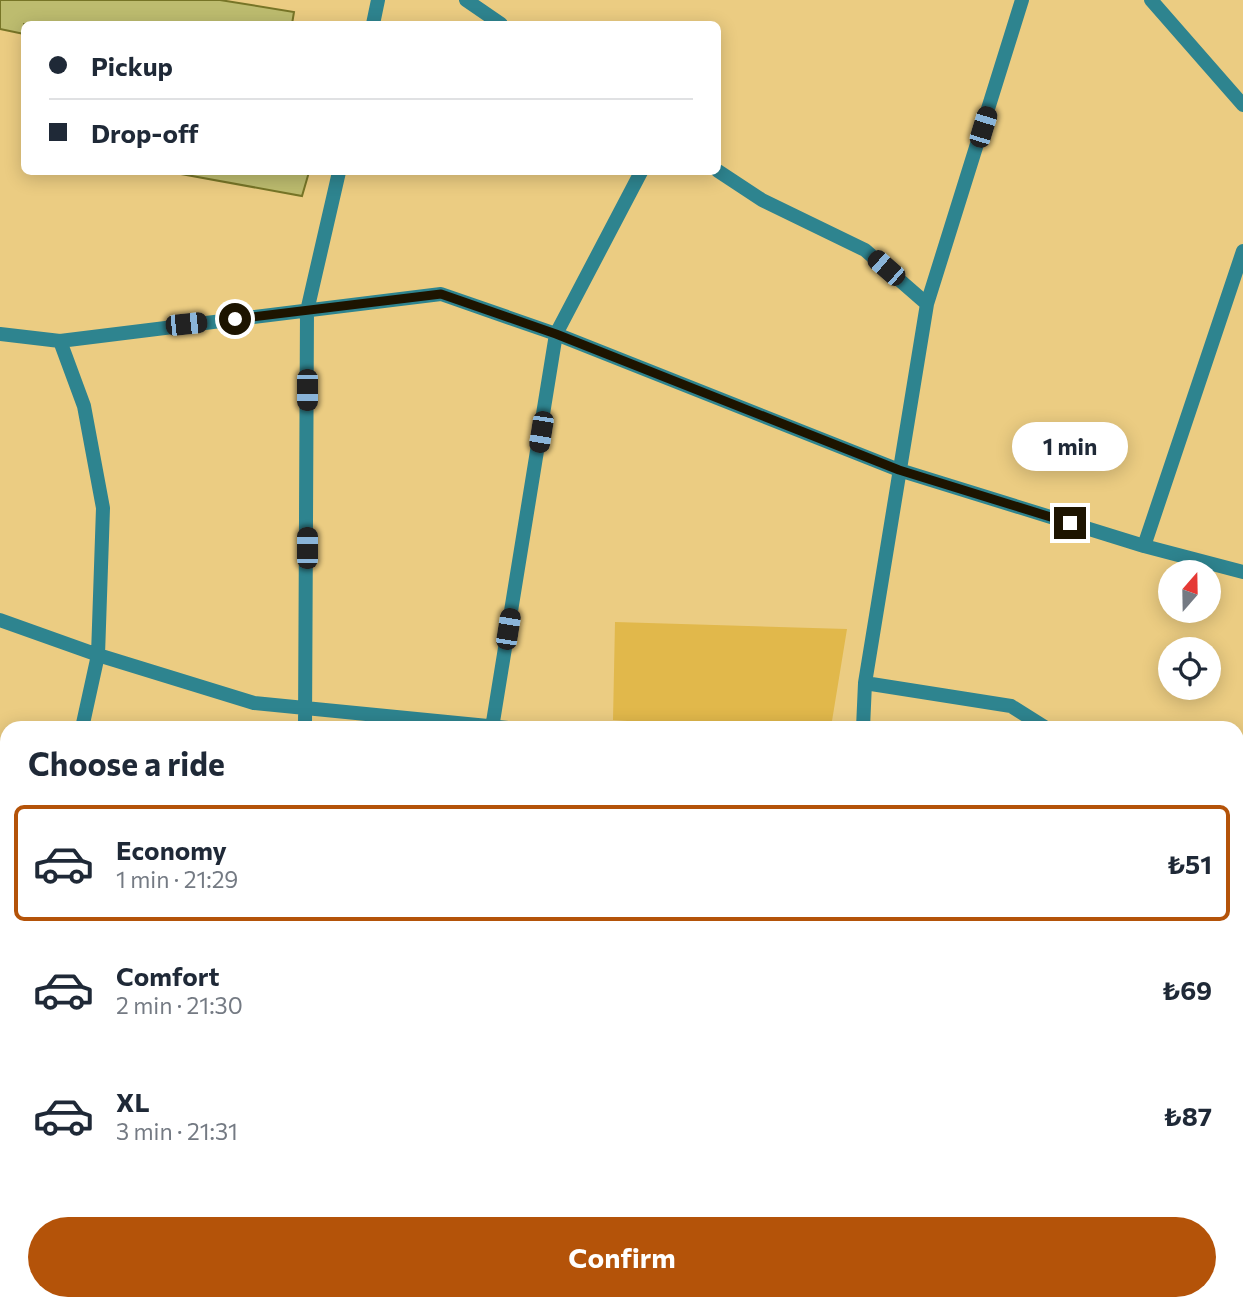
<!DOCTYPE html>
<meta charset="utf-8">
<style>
:root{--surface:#fff;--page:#f2f2f3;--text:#1f2937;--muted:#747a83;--line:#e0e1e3;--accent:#b45309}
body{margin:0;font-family:Commissioner,sans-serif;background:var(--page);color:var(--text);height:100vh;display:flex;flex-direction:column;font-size:26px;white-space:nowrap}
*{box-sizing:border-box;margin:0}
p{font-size:23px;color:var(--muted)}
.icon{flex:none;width:38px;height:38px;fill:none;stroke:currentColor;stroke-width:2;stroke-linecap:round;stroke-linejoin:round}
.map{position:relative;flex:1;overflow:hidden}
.sheet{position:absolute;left:0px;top:721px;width:1244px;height:590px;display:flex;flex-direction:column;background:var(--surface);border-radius:21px 21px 0 0;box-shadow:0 4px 18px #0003}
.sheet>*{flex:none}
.guide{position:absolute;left:21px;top:21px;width:700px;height:154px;border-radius:10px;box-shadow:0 4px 18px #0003;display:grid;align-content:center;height:154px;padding:0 28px;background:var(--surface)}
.needle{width:46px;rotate:20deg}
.controls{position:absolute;left:1158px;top:560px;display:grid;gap:14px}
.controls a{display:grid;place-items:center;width:63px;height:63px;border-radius:50%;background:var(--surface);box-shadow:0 4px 18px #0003;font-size:35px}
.end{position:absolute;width:32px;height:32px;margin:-16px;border:9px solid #1d1400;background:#fff;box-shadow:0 0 0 4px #fff}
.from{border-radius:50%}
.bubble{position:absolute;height:49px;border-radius:24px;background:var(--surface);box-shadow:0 4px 18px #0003;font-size:23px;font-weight:700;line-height:49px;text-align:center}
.car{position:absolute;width:21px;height:42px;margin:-21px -10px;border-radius:9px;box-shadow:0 0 5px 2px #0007;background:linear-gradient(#222 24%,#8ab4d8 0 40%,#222 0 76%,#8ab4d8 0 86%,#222 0)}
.guide b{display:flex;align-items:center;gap:24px;height:66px;font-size:26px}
.guide b+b{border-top:2px solid var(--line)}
.guide i{width:18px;height:18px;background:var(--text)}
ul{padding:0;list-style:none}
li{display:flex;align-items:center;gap:21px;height:116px;margin:0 14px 10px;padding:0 14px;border:4px solid transparent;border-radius:10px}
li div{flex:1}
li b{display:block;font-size:26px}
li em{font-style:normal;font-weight:700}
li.current{border-color:var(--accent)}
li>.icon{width:63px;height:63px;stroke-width:1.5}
h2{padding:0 28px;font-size:32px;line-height:84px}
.button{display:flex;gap:14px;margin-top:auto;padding:14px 28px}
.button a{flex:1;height:80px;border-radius:42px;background:var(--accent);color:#fff;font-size:28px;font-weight:700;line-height:80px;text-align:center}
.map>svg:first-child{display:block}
.green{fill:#e1b84b}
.building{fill:#bdbc6f;stroke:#777527;stroke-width:2}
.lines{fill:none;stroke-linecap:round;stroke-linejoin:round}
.street{stroke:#2e848f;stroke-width:14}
.secondary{stroke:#19565e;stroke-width:14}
.route{stroke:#1d1400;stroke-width:9}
</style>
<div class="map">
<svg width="1243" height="1310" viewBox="0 0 1243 1310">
<rect width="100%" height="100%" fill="#ebcc82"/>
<path class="green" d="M615 622 847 629 832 721 822 728H728L613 720Z
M0 1116 7 1176V1185H0Z"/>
<path class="building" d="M0 0H220L294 12 292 24H24V34L0 29Z
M170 172H309L302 196Z"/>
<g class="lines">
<path class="street" d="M466 0 501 24
M1151 0 1243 105
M373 24 378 0
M718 171 762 200 865 250 927 304
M0 334 60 341 84 406 103 508 98 655 82 728
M60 341 441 294 556 334 899 470 1144 546 1243 572
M1144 546 1243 251
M0 620 98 655 254 703 508 728
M865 683 1011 706 1046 728
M305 728 307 311 339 172
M492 728 556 334 641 172
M863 728 865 683 927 304 1022 0
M1237 849 1243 853
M1237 1054 1243 1047
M835 1304 837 1310
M51 1310 59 1309
M294 1310 295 1304"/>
<path class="secondary" d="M0 904 7 906
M0 933 7 935
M1237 1105 1243 1109
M1237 1133 1243 1137"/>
</g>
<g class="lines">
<path class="route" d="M235 319 441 294 556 334 899 470 1070 523"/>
</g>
</svg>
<div class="controls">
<a><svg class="needle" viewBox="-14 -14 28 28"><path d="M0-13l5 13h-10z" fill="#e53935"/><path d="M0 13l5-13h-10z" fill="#747a83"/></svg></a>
<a><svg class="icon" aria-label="locate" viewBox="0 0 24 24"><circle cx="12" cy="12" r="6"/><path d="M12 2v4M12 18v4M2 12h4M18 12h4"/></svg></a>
</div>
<i class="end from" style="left:235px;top:319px"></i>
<i class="end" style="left:1070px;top:523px"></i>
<div class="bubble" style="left:1012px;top:422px;width:116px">1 min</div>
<i class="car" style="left:983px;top:127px;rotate:17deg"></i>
<i class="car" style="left:886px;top:268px;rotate:311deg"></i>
<i class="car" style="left:186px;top:324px;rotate:84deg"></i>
<i class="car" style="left:307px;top:390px;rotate:180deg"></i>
<i class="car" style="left:541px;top:432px;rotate:189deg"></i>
<i class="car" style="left:307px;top:548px;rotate:0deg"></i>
<i class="car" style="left:508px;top:629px;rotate:9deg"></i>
<div class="guide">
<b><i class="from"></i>Pickup</b>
<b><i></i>Drop-off</b>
</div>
<section class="sheet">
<h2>Choose a ride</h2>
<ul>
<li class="current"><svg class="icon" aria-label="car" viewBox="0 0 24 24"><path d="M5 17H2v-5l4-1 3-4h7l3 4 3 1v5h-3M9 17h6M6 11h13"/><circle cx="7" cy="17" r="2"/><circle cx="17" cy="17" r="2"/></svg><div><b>Economy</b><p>1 min · 21:29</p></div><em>₺51</em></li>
<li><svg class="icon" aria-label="car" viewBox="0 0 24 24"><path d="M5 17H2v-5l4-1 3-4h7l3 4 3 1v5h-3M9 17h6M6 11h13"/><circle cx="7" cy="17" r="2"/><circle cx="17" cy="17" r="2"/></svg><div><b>Comfort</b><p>2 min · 21:30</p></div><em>₺69</em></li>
<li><svg class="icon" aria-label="car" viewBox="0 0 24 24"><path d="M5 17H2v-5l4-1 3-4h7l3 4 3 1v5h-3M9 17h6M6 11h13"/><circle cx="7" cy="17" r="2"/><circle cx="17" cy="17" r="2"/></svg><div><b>XL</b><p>3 min · 21:31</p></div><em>₺87</em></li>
</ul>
<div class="button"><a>Confirm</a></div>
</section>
</div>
